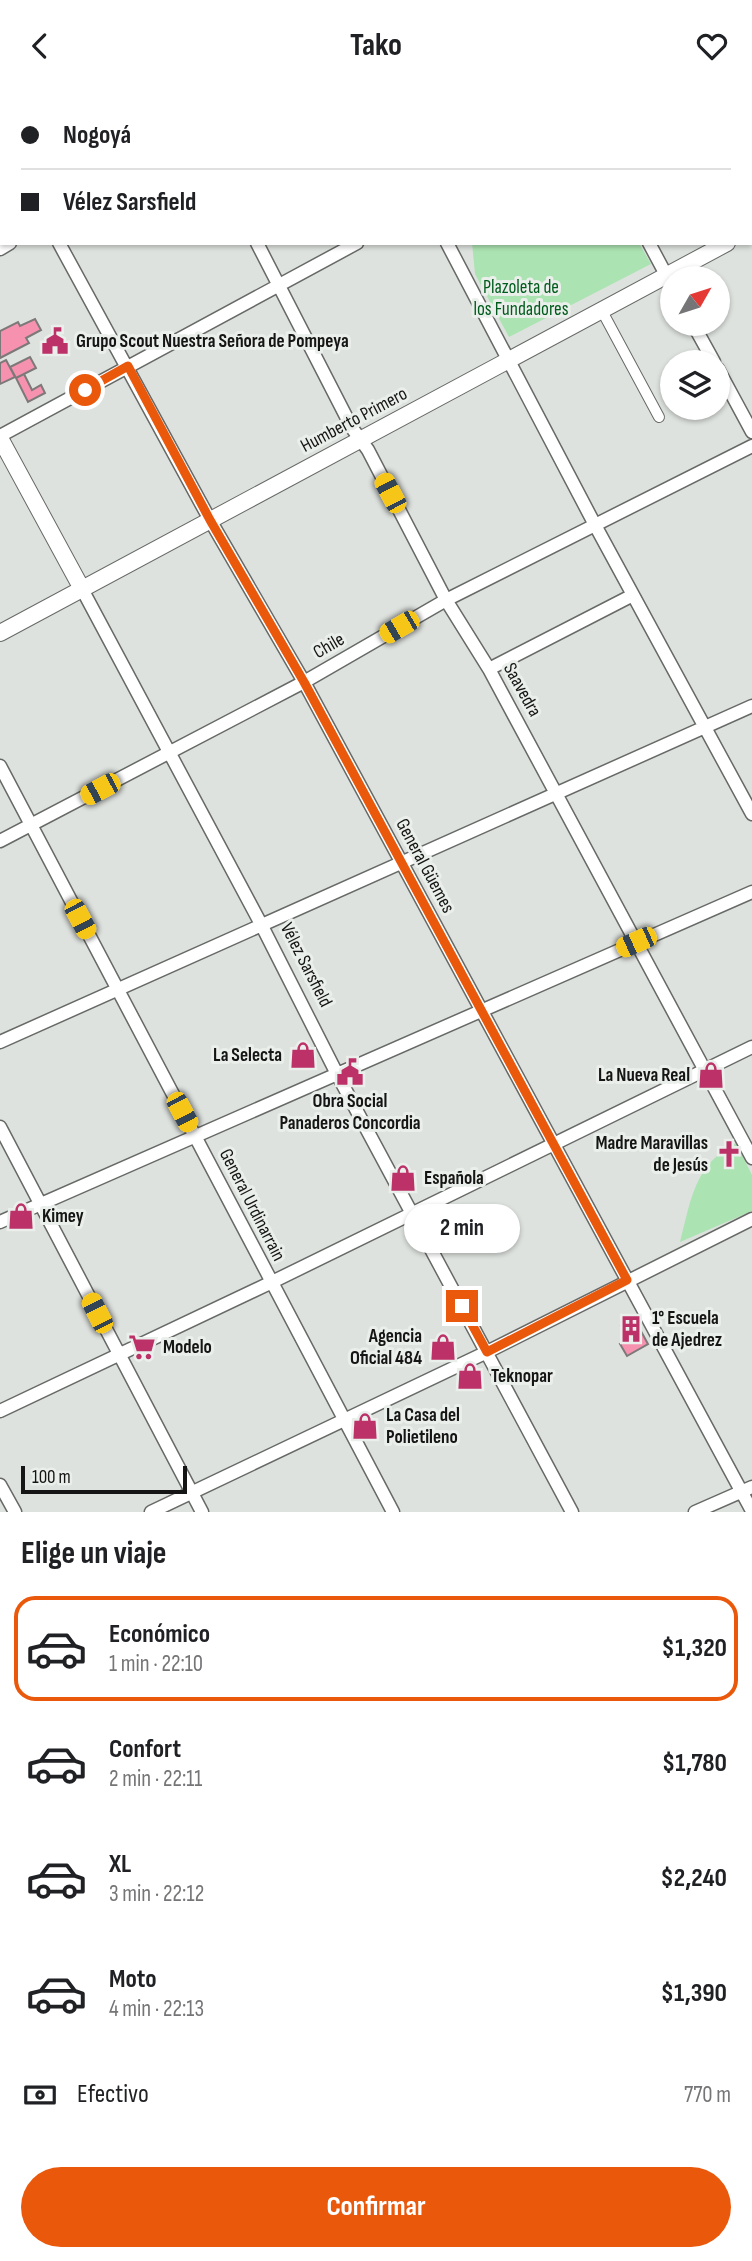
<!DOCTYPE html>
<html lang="es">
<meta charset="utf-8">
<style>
:root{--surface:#fff;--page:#f6f6f6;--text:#202124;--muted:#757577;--line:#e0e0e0;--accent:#ea580c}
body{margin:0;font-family:"Sofia Sans Condensed",sans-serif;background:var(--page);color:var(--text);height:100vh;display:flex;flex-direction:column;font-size:26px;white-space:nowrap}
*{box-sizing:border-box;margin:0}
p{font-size:23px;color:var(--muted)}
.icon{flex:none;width:38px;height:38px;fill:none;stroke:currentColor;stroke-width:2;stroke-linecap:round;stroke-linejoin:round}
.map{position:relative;height:1421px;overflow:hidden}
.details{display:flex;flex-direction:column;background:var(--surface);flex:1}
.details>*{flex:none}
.hud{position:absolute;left:0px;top:0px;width:752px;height:154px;box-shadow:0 2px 5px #0004;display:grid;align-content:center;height:154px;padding:0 21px;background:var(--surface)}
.needle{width:46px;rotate:51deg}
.buttons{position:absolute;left:660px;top:175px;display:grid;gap:14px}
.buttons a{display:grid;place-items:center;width:70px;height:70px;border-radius:50%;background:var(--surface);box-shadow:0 2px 5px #0004;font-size:35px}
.scale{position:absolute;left:21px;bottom:18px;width:166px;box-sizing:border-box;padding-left:7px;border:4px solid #141514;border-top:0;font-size:19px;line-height:24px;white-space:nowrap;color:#141514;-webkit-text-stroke:5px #ebefeb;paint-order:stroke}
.end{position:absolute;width:32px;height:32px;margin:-16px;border:9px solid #ea580c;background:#fff;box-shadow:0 0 0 4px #fff}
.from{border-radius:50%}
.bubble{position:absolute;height:49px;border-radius:24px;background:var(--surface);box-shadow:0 2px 5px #0004;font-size:23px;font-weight:700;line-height:49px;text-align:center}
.car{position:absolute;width:21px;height:42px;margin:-21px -10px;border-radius:9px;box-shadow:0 0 5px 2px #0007;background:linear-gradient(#f5c518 24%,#345 0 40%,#f5c518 0 76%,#345 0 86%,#f5c518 0)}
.hud b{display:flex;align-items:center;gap:24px;height:66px;font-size:26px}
.hud b+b{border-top:2px solid var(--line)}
.hud i{width:18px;height:18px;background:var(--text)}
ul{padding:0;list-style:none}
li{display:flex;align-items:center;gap:21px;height:105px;margin:0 14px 10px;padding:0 7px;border:4px solid transparent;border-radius:21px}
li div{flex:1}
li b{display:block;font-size:26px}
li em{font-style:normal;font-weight:700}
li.on{border-color:var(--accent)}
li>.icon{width:63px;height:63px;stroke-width:1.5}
h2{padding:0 21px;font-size:32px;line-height:84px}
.pay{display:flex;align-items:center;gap:18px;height:77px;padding:0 21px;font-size:26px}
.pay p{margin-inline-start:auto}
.cta{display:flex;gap:14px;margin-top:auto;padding:14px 21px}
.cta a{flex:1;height:80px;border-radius:42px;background:var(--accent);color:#fff;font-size:28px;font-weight:700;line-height:80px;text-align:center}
header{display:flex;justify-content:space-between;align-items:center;height:91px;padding:0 21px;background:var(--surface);font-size:32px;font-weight:700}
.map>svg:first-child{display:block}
.green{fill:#ace3b2}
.building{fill:#f692af;stroke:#7d7879;stroke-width:2}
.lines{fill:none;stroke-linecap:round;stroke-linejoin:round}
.pedestrian-casing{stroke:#666966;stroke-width:12}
.minor-casing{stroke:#666966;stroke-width:15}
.tertiary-casing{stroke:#666966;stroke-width:18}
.pedestrian{stroke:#fff;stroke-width:10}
.minor{stroke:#fff;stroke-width:12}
.tertiary{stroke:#fff;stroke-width:16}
.route{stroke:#ea580c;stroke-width:9}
.labels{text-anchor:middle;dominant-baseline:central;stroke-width:6;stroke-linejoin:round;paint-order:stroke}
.park-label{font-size:19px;fill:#005c1d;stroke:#ebefeb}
.poi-label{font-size:19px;font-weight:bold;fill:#141514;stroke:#ebefeb;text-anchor:start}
.street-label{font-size:19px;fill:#141514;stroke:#ebefeb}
</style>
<header><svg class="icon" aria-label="back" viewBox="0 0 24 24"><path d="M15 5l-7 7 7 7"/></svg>Tako<svg class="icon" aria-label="heart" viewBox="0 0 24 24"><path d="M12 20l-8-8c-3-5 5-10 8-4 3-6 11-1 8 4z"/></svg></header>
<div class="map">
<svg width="752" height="1421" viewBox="0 0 752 1421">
<rect width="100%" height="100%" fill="#dee2de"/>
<path class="green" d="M472 152H639L651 173 509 246 475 183Z
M736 1052 752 1084V1120L680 1151C691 1109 694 1074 736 1052Z"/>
<path class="building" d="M35 228 41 239 26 247 29 252 0 267V240L18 231 20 235Z
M30 266 36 277 16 287 10 276Z
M6 269 15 286 0 293V272Z
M24 283 32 299 41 294 45 302 28 311 16 287Z
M634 1228 642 1242 629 1249 621 1235Z
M642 1242 648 1253 627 1265 620 1253Z"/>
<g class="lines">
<defs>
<path id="pedestrian" d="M602 220 659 326"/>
<path id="minor" d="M176 0 177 2
M357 0 358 2
M559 0 560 2
M725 0 726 2
M292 2 295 0
M527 2 531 0
M646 2 650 0
M0 42 2 46
M751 46 752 48
M59 152 210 429 304 591 752 1420
M257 152 352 337 368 359 446 509 489 578 752 1067
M447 152 595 434 752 723
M649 152 672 195
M0 158 10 152
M693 233 714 271
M718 278 752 341
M0 345 357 152
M82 498 262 835 337 983 572 1421
M489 578 633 504
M0 675 393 1421
M0 750 304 591 446 509 752 355
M0 951 752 615
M0 1036 202 1421
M0 1131 752 801
M0 1320 270 1192 752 956
M0 1394 15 1421
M151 1421 487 1261 752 1128
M695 1421 752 1396"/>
<path id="tertiary" d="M751 139H752
M0 347 82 498
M0 542 727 152"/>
</defs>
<use href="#pedestrian" class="pedestrian-casing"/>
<use href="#minor" class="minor-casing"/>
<use href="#tertiary" class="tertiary-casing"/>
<use href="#pedestrian" class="pedestrian"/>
<use href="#minor" class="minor"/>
<use href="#tertiary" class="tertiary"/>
</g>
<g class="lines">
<path class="route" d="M85 299 128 275 210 429 304 591 627 1189 487 1261 462 1215"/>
</g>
<defs>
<symbol id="civic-bare" viewBox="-9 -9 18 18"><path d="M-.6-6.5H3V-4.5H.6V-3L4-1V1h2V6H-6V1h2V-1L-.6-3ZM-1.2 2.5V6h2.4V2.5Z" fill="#bc3167" stroke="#ebefeb" stroke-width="2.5" paint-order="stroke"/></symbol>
<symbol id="shop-bare" viewBox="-9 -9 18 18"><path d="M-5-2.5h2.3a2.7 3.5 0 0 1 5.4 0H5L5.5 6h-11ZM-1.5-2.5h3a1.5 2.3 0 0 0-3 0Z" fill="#bc3167" stroke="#ebefeb" stroke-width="2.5" paint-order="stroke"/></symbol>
<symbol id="church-bare" viewBox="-9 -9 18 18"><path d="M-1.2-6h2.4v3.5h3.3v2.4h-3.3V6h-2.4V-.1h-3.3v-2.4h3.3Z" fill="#bc3167" stroke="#ebefeb" stroke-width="2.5" paint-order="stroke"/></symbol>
<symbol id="building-bare" viewBox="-9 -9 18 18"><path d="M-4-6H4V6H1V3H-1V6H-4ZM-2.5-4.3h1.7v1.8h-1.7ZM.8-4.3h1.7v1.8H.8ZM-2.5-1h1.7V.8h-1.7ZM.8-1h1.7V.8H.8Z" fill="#bc3167" stroke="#ebefeb" stroke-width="2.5" paint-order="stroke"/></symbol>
<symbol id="supermarket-bare" viewBox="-9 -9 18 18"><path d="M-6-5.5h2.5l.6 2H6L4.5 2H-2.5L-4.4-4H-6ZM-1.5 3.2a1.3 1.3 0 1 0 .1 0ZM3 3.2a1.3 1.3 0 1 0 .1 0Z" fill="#bc3167" stroke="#ebefeb" stroke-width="2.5" paint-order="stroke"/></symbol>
</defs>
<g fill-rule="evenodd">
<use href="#civic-bare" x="36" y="231" width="38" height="38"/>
<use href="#shop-bare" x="284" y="945" width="38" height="38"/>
<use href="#civic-bare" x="331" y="962" width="38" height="38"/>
<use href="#shop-bare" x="692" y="965" width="38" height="38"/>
<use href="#church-bare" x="710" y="1044" width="38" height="38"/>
<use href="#shop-bare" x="384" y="1068" width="38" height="38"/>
<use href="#shop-bare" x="2" y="1106" width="38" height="38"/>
<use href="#building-bare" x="612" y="1219" width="38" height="38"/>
<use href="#supermarket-bare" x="123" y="1237" width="38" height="38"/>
<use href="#shop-bare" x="424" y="1237" width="38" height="38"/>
<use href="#shop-bare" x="451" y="1266" width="38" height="38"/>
<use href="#shop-bare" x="346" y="1316" width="38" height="38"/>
</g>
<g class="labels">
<g class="park-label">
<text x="521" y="196">Plazoleta de<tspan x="521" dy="22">los Fundadores</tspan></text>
</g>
<g class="poi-label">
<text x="76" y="250">Grupo Scout Nuestra Señora de Pompeya</text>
<text x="282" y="964" text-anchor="end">La Selecta</text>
<text x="690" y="984" text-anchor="end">La Nueva Real</text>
<text x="350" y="1010" text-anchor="middle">Obra Social<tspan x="350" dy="22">Panaderos Concordia</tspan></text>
<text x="708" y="1052" text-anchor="end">Madre Maravillas<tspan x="708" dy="22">de Jesús</tspan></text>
<text x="424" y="1087">Española</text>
<text x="42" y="1125">Kimey</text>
<text x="652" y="1227">1° Escuela<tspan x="652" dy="22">de Ajedrez</tspan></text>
<text x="422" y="1245" text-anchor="end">Agencia<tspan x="422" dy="22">Oficial 484</tspan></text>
<text x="163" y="1256">Modelo</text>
<text x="491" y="1285">Teknopar</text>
<text x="386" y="1324">La Casa del<tspan x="386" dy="22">Polietileno</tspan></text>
</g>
<g class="street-label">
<text transform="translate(354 329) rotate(-28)">Humberto Primero</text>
<text transform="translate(329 555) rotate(-30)">Chile</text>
<text transform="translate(522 599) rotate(61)">Saavedra</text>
<text transform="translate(425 775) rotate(62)">General Güemes</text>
<text transform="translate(306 874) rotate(63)">Vélez Sarsfield</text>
<text transform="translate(252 1114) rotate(63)">General Urdinarrain</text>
</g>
</g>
</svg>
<div class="buttons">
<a><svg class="needle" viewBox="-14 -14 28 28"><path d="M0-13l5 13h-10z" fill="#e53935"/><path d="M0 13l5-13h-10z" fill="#757577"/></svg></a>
<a><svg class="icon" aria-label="layers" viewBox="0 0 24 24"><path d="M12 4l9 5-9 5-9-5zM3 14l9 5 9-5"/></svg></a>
</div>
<div class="scale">100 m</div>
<i class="end from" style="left:85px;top:299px"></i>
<i class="end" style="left:462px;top:1215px"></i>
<div class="bubble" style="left:404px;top:1113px;width:116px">2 min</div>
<i class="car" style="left:390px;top:402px;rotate:332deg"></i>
<i class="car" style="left:399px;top:536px;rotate:240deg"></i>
<i class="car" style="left:100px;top:698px;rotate:242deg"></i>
<i class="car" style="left:80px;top:828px;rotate:152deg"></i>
<i class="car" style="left:636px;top:851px;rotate:246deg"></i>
<i class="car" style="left:182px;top:1021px;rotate:152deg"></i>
<i class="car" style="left:97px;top:1222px;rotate:333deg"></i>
<div class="hud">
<b><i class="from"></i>Nogoyá</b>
<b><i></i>Vélez Sarsfield</b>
</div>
</div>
<section class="details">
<h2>Elige un viaje</h2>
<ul>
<li class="on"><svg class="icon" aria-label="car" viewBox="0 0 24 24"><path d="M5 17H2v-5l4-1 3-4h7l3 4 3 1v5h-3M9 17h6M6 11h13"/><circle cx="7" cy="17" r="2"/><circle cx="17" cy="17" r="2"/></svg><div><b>Económico</b><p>1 min · 22:10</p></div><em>$1,320</em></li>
<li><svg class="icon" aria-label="car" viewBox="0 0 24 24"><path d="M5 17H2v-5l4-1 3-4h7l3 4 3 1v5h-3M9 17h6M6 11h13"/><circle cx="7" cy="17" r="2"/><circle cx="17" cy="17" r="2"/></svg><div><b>Confort</b><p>2 min · 22:11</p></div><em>$1,780</em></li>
<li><svg class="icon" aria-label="car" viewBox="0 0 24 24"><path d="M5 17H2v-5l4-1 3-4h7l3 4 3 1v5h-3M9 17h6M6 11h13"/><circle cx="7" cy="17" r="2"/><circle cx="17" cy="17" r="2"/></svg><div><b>XL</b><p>3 min · 22:12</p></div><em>$2,240</em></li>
<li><svg class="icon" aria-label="car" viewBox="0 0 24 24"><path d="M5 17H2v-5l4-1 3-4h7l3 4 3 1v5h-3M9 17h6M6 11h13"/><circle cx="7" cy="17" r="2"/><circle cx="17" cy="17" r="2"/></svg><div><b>Moto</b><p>4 min · 22:13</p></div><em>$1,390</em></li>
</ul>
<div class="pay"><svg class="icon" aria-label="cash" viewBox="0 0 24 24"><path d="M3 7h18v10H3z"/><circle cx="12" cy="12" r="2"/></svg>Efectivo<p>770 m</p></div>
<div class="cta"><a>Confirmar</a></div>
</section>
